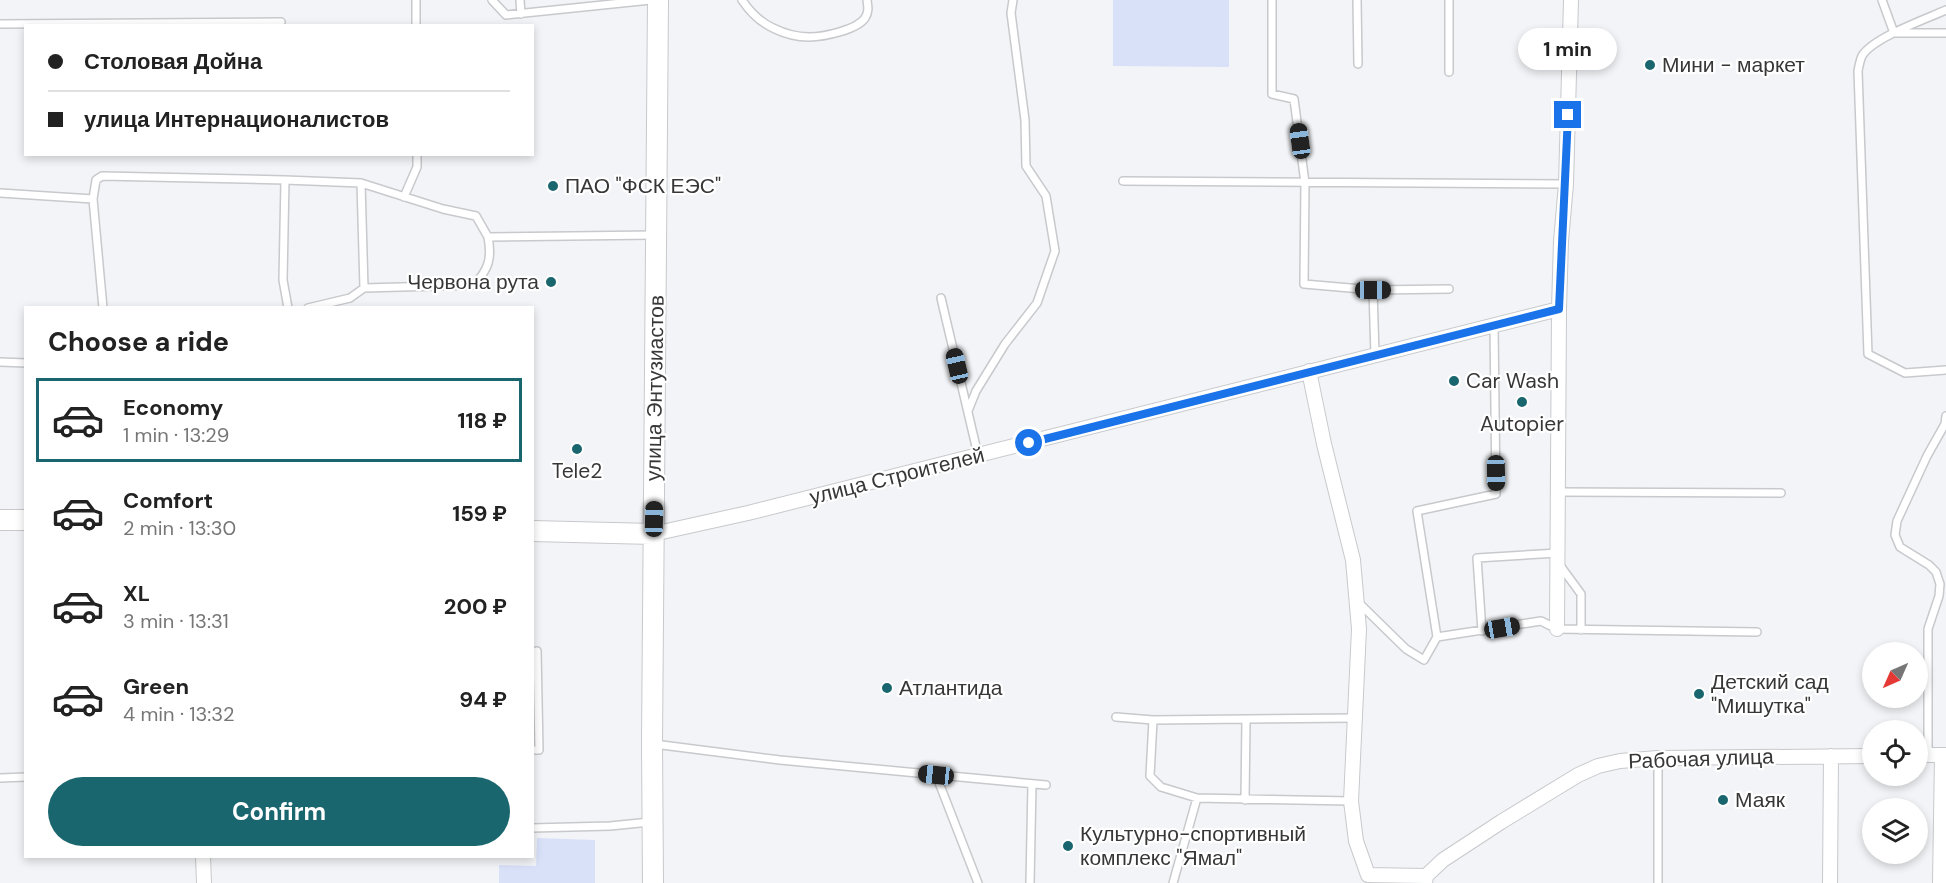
<!DOCTYPE html>
<meta charset="utf-8">
<style>
:root{--surface:#fff;--page:#f2f2f2;--text:#222;--muted:#767676;--line:#e0e0e0;--accent:#1a666f}
body{margin:0;font-family:"DM Sans",sans-serif;background:var(--page);color:var(--text);height:100vh;display:flex;flex-direction:column;font-size:22px;white-space:nowrap}
*{box-sizing:border-box;margin:0}
p{font-size:20px;color:var(--muted)}
.icon{flex:none;width:33px;height:33px;fill:none;stroke:currentColor;stroke-width:2;stroke-linecap:round;stroke-linejoin:round}
.map{position:relative;flex:1;overflow:hidden}
.panel{position:absolute;left:24px;top:306px;width:510px;height:552px;display:flex;flex-direction:column;background:var(--surface);border-radius:0px;box-shadow:0 3px 9px #0003}
.panel>*{flex:none}
.guide{position:absolute;left:24px;top:24px;width:510px;height:132px;border-radius:0px;box-shadow:0 3px 9px #0003;display:grid;align-content:center;height:132px;padding:0 24px;background:var(--surface)}
.needle{width:39px;rotate:225deg}
.fabs{position:absolute;left:1862px;top:642px;display:grid;gap:12px}
.fabs a{display:grid;place-items:center;width:66px;height:66px;border-radius:50%;background:var(--surface);box-shadow:0 3px 9px #0003;font-size:30px}
.end{position:absolute;width:27px;height:27px;margin:-14px;border:8px solid #1a73e8;background:#fff;box-shadow:0 0 0 3px #fff}
.from{border-radius:50%}
.bubble{position:absolute;height:42px;border-radius:21px;background:var(--surface);box-shadow:0 3px 9px #0003;font-size:20px;font-weight:700;line-height:42px;text-align:center}
.car{position:absolute;width:18px;height:36px;margin:-18px -9px;border-radius:8px;box-shadow:0 0 4px 2px #0007;background:linear-gradient(#222 24%,#8ab4d8 0 40%,#222 0 76%,#8ab4d8 0 86%,#222 0)}
.guide b{display:flex;align-items:center;gap:21px;height:57px;font-size:22px}
.guide b+b{border-top:2px solid var(--line)}
.guide i{width:15px;height:15px;background:var(--text)}
ul{padding:0;list-style:none}
li{display:flex;align-items:center;gap:18px;height:84px;margin:0 12px 9px;padding:0 12px;border:3px solid transparent;border-radius:0px}
li div{flex:1}
li b{display:block;font-size:22px}
li em{font-style:normal;font-weight:700}
li.current{border-color:var(--accent)}
li>.icon{width:54px;height:54px;stroke-width:1.5}
h2{padding:0 24px;font-size:27px;line-height:72px}
.cta{display:flex;gap:12px;margin-top:auto;padding:12px 24px}
.cta a{flex:1;height:69px;border-radius:36px;background:var(--accent);color:#fff;font-size:24px;font-weight:700;line-height:69px;text-align:center}
.map>svg:first-child{display:block}
.green{fill:#d8e1f8}
.lines{fill:none;stroke-linecap:round;stroke-linejoin:round}
.lane-casing{stroke:#c7c9cc;stroke-width:10}
.street-casing{stroke:#c7c9cc;stroke-width:16}
.secondary-casing{stroke:#c7c9cc;stroke-width:22}
.lane{stroke:#fff;stroke-width:7}
.street{stroke:#fff;stroke-width:14}
.secondary{stroke:#fff;stroke-width:20}
.route{stroke:#1a73e8;stroke-width:8}
.poi-dot{fill:#1a666f;stroke:#fff;stroke-width:2}
.labels{text-anchor:middle;dominant-baseline:central;stroke-width:4.5;stroke-linejoin:round;paint-order:stroke}
.poi-label{font-size:21px;fill:#373738;stroke:#fff;text-anchor:start}
.street-label{font-size:21px;fill:#373738;stroke:#fff}
</style>
<div class="map">
<svg width="1946" height="883" viewBox="0 0 1946 883">
<rect width="100%" height="100%" fill="#f3f4f7"/>
<path class="green" d="M1113 0H1229V67L1113 66Z
M537 838 595 840V883H499V865L536 866Z"/>
<g class="lines">
<defs>
<path id="lane" d="M416 0V26
M492 0 506 15 651 0
M520 0 521 14
M742 0C750 12 760 22 773 28 783 33 797 37 809 37 823 37 857 30 865 18 869 12 868 7 867 0
M1272 0V94L1294 99 1305 183 1304 284 1373 290 1449 289
M1357 0 1358 64
M1882 0 1894 33
M1946 10C1926 19 1872 38 1862 56 1860 60 1859 66 1858 71L1868 354 1905 373 1946 370
M0 24 281 22
M1896 33H1946
M1449 72V0
M285 180 361 183 364 288
M1123 181 1566 184
M361 183 443 209 476 216 488 237
M0 193 93 199
M404 197 417 167V154
M1373 290 1375 355
M941 298 978 455
M103 308 93 199 96 180 102 176 285 180 283 280 288 308
M308 308 350 298 364 288 474 285C489 269 492 258 488 237L654 235
M0 362 26 363
M968 411 976 391 1005 344 1037 303 1055 251 1046 196 1026 166 1025 120 1011 13 1013 0
M1558 492 1781 493
M1559 564 1581 594V630
M1358 602 1406 649 1424 660 1437 637 1541 621 1557 629 1757 632
M1482 631 1477 558 1558 553
M1437 637 1417 511 1496 494 1494 325
M532 652 537 651 539 750H532
M1116 717 1153 720
M654 744 780 760 1046 785
M1928 755V629L1939 596 1940 584 1936 572 1929 565 1900 547 1895 535 1897 521 1927 456 1945 424 1946 416
M936 775 978 883
M0 778 26 777
M1245 800 1246 720
M1351 801 1197 798 1161 787 1150 776 1153 720 1356 718
M532 828 610 826 650 822
M1030 883 1032 784
M1173 883 1197 798
M1658 883V758"/>
<path id="street" d="M1309 371 1324 444 1353 560 1359 629 1351 801 1356 841 1368 875 1426 876
M653 534 748 513 1559 309
M1557 629 1559 309 1561 241 1566 184 1571 0
M1917 755H1946
M203 856 204 883
M1425 883 1426 876 1443 860 1501 822 1578 775 1598 766 1620 761 1658 758 1872 756
M1830 883 1831 756
M1940 883 1942 755"/>
<path id="secondary" d="M0 520H26
M532 531 653 534
M653 883 652 743 658 0"/>
</defs>
<use href="#lane" class="lane-casing"/>
<use href="#street" class="street-casing"/>
<use href="#secondary" class="secondary-casing"/>
<use href="#lane" class="lane"/>
<use href="#street" class="street"/>
<use href="#secondary" class="secondary"/>
</g>
<g class="lines">
<path class="route" d="M1029 443 1559 309 1568 115"/>
</g>
<g class="poi-dot">
<circle cx="1650" cy="65" r="6"/>
<circle cx="553" cy="186" r="6"/>
<circle cx="551" cy="282" r="6"/>
<circle cx="1454" cy="381" r="6"/>
<circle cx="1522" cy="402" r="6"/>
<circle cx="577" cy="449" r="6"/>
<circle cx="887" cy="688" r="6"/>
<circle cx="1699" cy="694" r="6"/>
<circle cx="1723" cy="800" r="6"/>
<circle cx="1068" cy="846" r="6"/>
</g>
<g class="labels">
<g class="poi-label">
<text x="1662" y="65">Мини - маркет</text>
<text x="565" y="186">ПАО "ФСК ЕЭС"</text>
<text x="539" y="282" text-anchor="end">Червона рута</text>
<text x="1466" y="381">Car Wash</text>
<text x="1522" y="424" text-anchor="middle">Autopier</text>
<text x="577" y="471" text-anchor="middle">Tele2</text>
<text x="1711" y="682">Детский сад<tspan x="1711" dy="24">"Мишутка"</tspan></text>
<text x="899" y="688">Атлантида</text>
<text x="1735" y="800">Маяк</text>
<text x="1080" y="834">Культурно-спортивный<tspan x="1080" dy="24">комплекс "Ямал"</tspan></text>
</g>
<g class="street-label">
<text transform="translate(655 388) rotate(-89)">улица Энтузиастов</text>
<text transform="translate(897 476) rotate(-14)">улица Строителей</text>
<text transform="translate(1701 759) rotate(-2)">Рабочая улица</text>
</g>
</g>
</svg>
<div class="fabs">
<a><svg class="needle" viewBox="-14 -14 28 28"><path d="M0-13l5 13h-10z" fill="#e53935"/><path d="M0 13l5-13h-10z" fill="#767676"/></svg></a>
<a><svg class="icon" aria-label="locate" viewBox="0 0 24 24"><circle cx="12" cy="12" r="6"/><path d="M12 2v4M12 18v4M2 12h4M18 12h4"/></svg></a>
<a><svg class="icon" aria-label="layers" viewBox="0 0 24 24"><path d="M12 4l9 5-9 5-9-5zM3 14l9 5 9-5"/></svg></a>
</div>
<i class="end from" style="left:1029px;top:443px"></i>
<i class="end" style="left:1568px;top:115px"></i>
<div class="bubble" style="left:1518px;top:28px;width:99px">1 min</div>
<i class="car" style="left:1300px;top:141px;rotate:352deg"></i>
<i class="car" style="left:1373px;top:290px;rotate:90deg"></i>
<i class="car" style="left:957px;top:366px;rotate:347deg"></i>
<i class="car" style="left:1496px;top:473px;rotate:179deg"></i>
<i class="car" style="left:654px;top:519px;rotate:1deg"></i>
<i class="car" style="left:1502px;top:628px;rotate:80deg"></i>
<i class="car" style="left:936px;top:775px;rotate:276deg"></i>
<div class="guide">
<b><i class="from"></i>Столовая Дойна</b>
<b><i></i>улица Интернационалистов</b>
</div>
<section class="panel">
<h2>Choose a ride</h2>
<ul>
<li class="current"><svg class="icon" aria-label="car" viewBox="0 0 24 24"><path d="M5 17H2v-5l4-1 3-4h7l3 4 3 1v5h-3M9 17h6M6 11h13"/><circle cx="7" cy="17" r="2"/><circle cx="17" cy="17" r="2"/></svg><div><b>Economy</b><p>1 min · 13:29</p></div><em>118 ₽</em></li>
<li><svg class="icon" aria-label="car" viewBox="0 0 24 24"><path d="M5 17H2v-5l4-1 3-4h7l3 4 3 1v5h-3M9 17h6M6 11h13"/><circle cx="7" cy="17" r="2"/><circle cx="17" cy="17" r="2"/></svg><div><b>Comfort</b><p>2 min · 13:30</p></div><em>159 ₽</em></li>
<li><svg class="icon" aria-label="car" viewBox="0 0 24 24"><path d="M5 17H2v-5l4-1 3-4h7l3 4 3 1v5h-3M9 17h6M6 11h13"/><circle cx="7" cy="17" r="2"/><circle cx="17" cy="17" r="2"/></svg><div><b>XL</b><p>3 min · 13:31</p></div><em>200 ₽</em></li>
<li><svg class="icon" aria-label="car" viewBox="0 0 24 24"><path d="M5 17H2v-5l4-1 3-4h7l3 4 3 1v5h-3M9 17h6M6 11h13"/><circle cx="7" cy="17" r="2"/><circle cx="17" cy="17" r="2"/></svg><div><b>Green</b><p>4 min · 13:32</p></div><em>94 ₽</em></li>
</ul>
<div class="cta"><a>Confirm</a></div>
</section>
</div>
